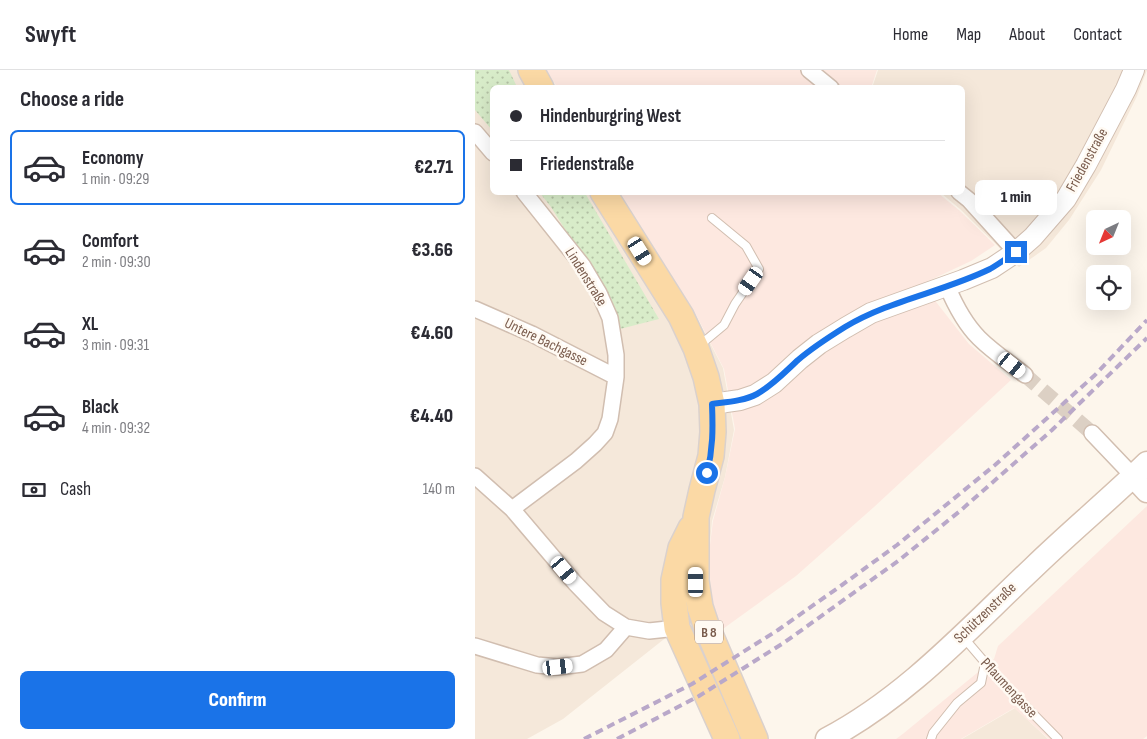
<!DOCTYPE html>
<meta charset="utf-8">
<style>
:root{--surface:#fff;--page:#f7f7f7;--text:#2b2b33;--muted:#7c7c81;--line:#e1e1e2;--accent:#1a73e8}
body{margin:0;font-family:"Sofia Sans Condensed",sans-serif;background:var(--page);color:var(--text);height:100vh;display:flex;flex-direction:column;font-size:19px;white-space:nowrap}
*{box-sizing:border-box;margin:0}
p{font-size:16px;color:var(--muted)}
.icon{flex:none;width:28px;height:28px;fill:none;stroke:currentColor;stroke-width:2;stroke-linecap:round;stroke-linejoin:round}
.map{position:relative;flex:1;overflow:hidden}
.panel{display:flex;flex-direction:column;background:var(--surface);width:475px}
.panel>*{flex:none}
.guide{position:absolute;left:15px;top:15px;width:475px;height:110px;border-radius:8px;box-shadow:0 5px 20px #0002;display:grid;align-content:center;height:110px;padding:0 20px;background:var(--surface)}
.needle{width:32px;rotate:223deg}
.controls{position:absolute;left:611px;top:140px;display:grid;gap:10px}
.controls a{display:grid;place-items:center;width:45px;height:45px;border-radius:8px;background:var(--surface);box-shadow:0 5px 20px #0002;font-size:25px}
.end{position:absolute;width:22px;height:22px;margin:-11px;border:6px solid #1a73e8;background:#fff;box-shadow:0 0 0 2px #fff}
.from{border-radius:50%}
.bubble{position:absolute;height:35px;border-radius:8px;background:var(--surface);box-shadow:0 5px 20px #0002;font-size:16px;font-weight:800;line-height:35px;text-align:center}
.car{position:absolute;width:15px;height:30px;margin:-15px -8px;border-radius:6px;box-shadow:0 0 4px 1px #0007;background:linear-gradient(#fff 24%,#345 0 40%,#fff 0 76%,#345 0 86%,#fff 0)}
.guide b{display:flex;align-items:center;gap:18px;height:48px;font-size:19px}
.guide b+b{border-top:1px solid var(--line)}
.guide i{width:12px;height:12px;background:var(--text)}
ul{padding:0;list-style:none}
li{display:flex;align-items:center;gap:15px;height:75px;margin:0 10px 8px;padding:0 10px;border:2px solid transparent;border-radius:8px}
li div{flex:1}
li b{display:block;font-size:19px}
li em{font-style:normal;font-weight:800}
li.active{border-color:var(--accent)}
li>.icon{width:45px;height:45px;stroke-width:1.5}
h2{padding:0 20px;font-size:22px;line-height:60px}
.pay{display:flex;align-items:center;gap:12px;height:55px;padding:0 20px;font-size:19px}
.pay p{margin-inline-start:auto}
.action{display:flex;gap:10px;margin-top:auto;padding:10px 20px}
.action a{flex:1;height:58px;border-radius:8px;background:var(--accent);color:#fff;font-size:20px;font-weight:800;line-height:58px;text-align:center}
header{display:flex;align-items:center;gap:30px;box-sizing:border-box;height:70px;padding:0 25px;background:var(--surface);border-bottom:1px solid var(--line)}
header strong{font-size:24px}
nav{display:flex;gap:28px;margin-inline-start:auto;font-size:18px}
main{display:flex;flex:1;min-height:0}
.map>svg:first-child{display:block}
.residential{fill:#f5e8da}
.commercial{fill:#fde8e0}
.park{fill:url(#park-dots)}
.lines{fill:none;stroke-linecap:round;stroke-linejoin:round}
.minor-tunnel{stroke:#dcd0c4;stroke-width:15;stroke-dasharray:15 8;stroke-linecap:butt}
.service-casing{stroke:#d1beb0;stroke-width:10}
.minor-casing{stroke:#d1beb0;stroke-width:18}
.tertiary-casing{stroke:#d1beb0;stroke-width:22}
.secondary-casing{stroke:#d6c0b0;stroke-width:25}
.primary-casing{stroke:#dad1cd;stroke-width:28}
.service{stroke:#fff;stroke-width:8}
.minor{stroke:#fff;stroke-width:15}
.tertiary{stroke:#fff;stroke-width:20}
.secondary{stroke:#fff;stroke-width:22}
.primary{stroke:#fbd9a5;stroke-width:25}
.rail{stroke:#b9a8c9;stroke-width:4;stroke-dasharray:8 5;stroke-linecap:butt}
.route{stroke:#1a73e8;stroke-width:6}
.labels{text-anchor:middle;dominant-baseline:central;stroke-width:5;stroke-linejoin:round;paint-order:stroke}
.shield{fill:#fffaf3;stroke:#a28b7f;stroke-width:1}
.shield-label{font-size:14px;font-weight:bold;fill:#7a5c4d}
.street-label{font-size:15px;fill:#7a5c4d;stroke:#fffaf3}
</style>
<header>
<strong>Swyft</strong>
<nav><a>Home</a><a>Map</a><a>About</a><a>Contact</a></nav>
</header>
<main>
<section class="panel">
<h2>Choose a ride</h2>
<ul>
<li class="active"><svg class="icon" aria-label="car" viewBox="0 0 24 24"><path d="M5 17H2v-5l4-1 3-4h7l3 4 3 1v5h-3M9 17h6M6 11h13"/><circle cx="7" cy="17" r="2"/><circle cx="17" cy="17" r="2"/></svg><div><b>Economy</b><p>1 min · 09:29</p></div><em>€2.71</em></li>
<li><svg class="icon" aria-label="car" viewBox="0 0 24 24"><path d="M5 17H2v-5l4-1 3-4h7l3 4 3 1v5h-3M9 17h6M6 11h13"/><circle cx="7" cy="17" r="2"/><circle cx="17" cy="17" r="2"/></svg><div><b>Comfort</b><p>2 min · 09:30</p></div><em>€3.66</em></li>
<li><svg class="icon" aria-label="car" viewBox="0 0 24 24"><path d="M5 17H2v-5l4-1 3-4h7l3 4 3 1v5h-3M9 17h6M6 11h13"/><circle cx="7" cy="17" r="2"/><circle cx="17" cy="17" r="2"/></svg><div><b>XL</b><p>3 min · 09:31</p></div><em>€4.60</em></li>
<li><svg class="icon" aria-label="car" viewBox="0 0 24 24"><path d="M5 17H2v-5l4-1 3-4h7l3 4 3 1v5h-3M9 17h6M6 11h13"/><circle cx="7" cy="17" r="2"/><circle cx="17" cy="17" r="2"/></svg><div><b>Black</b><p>4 min · 09:32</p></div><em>€4.40</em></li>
</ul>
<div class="pay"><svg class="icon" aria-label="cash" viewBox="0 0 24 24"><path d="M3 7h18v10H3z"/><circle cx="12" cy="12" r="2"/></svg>Cash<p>140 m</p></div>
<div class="action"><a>Confirm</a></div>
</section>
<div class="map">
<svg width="672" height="669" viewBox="0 0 672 669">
<defs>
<pattern id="park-dots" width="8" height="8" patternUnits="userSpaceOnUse" patternTransform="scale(1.25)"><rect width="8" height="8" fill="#d8ecc9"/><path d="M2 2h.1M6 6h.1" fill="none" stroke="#b4c2a5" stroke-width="1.8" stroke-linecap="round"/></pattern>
</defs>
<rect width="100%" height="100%" fill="#fdf6ec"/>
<path class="residential" d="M0 0H69L80 17 18 18V122L144 123 219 242 248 298 259 360 250 407 237 451 234 482 236 532 88 649 52 669H0Z
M403 0H672L662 26 626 100 594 150 571 178 544 197 485 139 466 123 488 122V18H397Z
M540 638 573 669H487Z"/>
<path class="commercial" d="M71 0H402L396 18 82 17Z
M145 123H463L485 141 520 175 496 191 447 214 494 274 536 310 399 437 321 506 245 561 236 531 234 482 238 451 250 407 260 359 249 299 220 243Z
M672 436V666L668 669H574L539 638 486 669H421L429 663 519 589 523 576Z"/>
<path class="park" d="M0 0H34L42 17 18 18 17 60 0 40Z
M65 123H110L184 249 145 259 139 239 111 193 76 137Z"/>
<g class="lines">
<path class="minor-tunnel" d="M550 305 617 363"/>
<defs>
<path id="service" d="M225 275 249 255 260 234 284 199 271 176 237 148
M489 568 525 610 583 669
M456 669 458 663 482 633 506 613 510 593"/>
<path id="minor" d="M334 0 356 18
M0 62 18 83
M484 122 494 130 541 182
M472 216C480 235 489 253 504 268 518 282 535 293 550 305
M0 239 57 264 141 307
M617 363 658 406
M0 406 37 439 100 513 129 543 151 557 174 561 202 558
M37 439 101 391 120 374 130 363 135 349 141 307V285L135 248 124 223 108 196 49 122
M0 576 62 595 83 597 107 594 131 580 151 557"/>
<path id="tertiary" d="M237 334 265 330 280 325 299 313 325 289 344 274 370 258 396 243 488 210 517 198 541 182 558 167 591 129 611 95 651 19 659 0"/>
<path id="secondary" d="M658 406 672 421
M352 669C432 627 493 559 558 498 595 462 635 429 672 393"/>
<path id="primary" d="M56 0 66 18
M128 122 206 246 221 278 231 307 237 334 238 362 236 386 227 420 221 447V511L225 537 231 555 280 669
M216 458 206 478 199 510V533L202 558 252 669"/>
</defs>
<use href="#service" class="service-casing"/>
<use href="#minor" class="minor-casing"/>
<use href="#tertiary" class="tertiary-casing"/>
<use href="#secondary" class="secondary-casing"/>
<use href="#primary" class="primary-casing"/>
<use href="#service" class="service"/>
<use href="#minor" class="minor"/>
<use href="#tertiary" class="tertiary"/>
<use href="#secondary" class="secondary"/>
<use href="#primary" class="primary"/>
<path class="rail" d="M109 669 217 614 303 560 367 515 422 475 520 395 620 305 672 250
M142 669 224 626 310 572 423 491 485 441 577 360 672 268"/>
</g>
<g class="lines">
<path class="route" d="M232 403C238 379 238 359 237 334 252 332 269 331 282 324 298 315 310 302 323 290 337 278 354 267 370 257 415 230 468 222 515 199 524 194 533 187 541 182"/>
</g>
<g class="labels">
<rect class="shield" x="220" y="550.5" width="28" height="23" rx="4"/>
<g class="shield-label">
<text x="234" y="562">B 8</text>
</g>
<g class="street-label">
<text transform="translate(612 90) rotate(-61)">Friedenstraße</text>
<text transform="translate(111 207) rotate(58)">Lindenstraße</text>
<text transform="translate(71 272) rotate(26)">Untere Bachgasse</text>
<text transform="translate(510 543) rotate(-44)">Schützenstraße</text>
<text transform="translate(534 618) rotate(47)">Pflaumengasse</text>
</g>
</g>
</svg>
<div class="controls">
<a><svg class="needle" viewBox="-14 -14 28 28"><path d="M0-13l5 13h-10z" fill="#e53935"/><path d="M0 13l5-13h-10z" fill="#7c7c81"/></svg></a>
<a><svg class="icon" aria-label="locate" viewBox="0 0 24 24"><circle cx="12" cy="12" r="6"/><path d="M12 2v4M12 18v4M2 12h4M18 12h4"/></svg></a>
</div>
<i class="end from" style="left:232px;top:403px"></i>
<i class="end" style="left:541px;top:182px"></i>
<div class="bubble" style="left:500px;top:110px;width:82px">1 min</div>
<i class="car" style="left:165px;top:181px;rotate:148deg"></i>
<i class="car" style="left:276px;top:211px;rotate:215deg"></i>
<i class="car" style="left:537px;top:295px;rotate:129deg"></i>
<i class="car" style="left:89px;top:500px;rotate:140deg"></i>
<i class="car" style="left:221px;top:512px;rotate:0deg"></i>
<i class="car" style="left:83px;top:597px;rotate:83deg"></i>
<div class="guide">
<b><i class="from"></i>Hindenburgring West</b>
<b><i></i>Friedenstraße</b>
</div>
</div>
</main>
